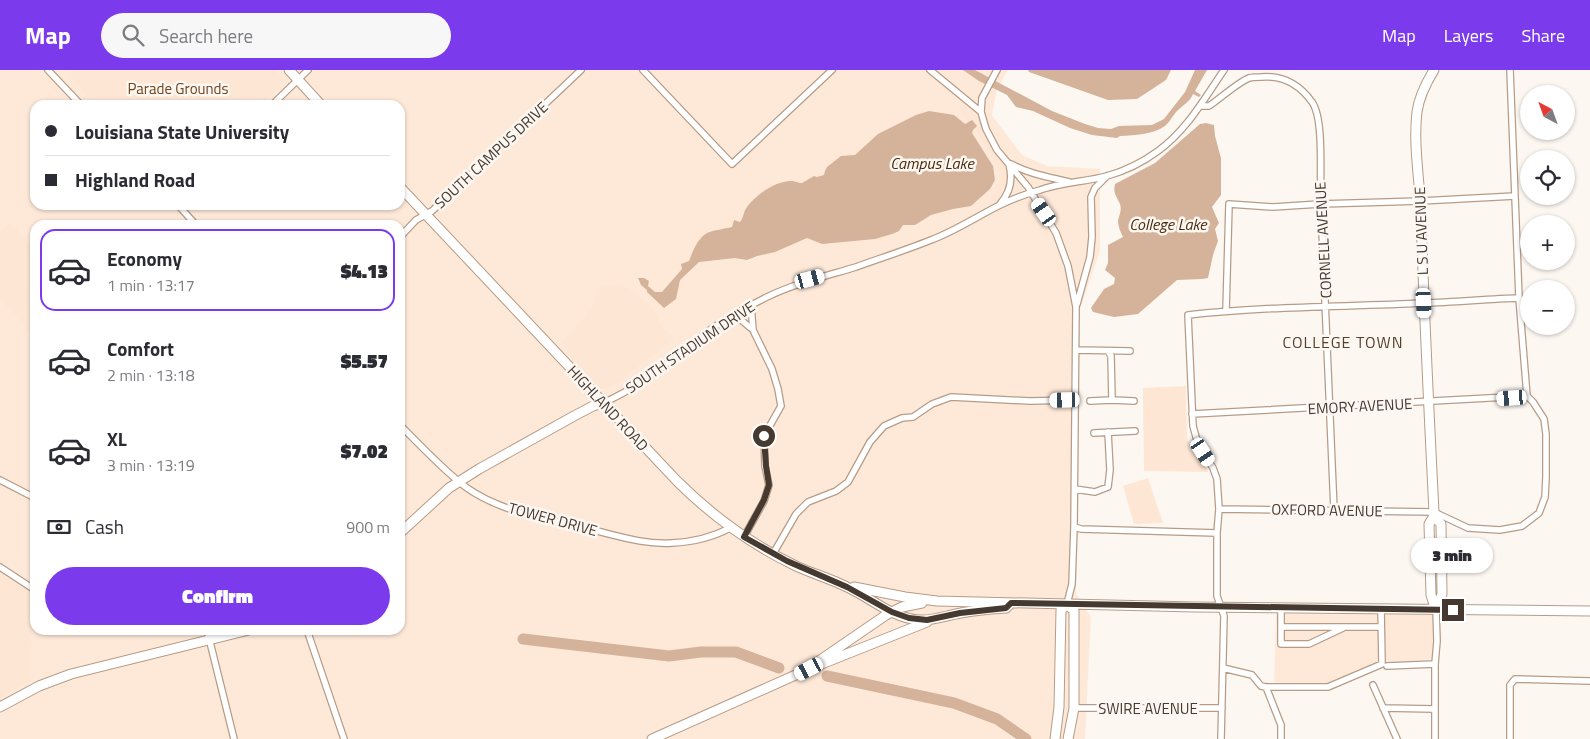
<!DOCTYPE html>
<meta charset="utf-8">
<style>
:root{--surface:#fff;--page:#f7f7f7;--text:#2b2b33;--muted:#7c7c81;--line:#e1e1e2;--accent:#7c3aed}
body{margin:0;font-family:"Titillium Web",sans-serif;background:var(--page);color:var(--text);height:100vh;display:flex;flex-direction:column;font-size:19px;white-space:nowrap}
*{box-sizing:border-box;margin:0}
p{font-size:16px;color:var(--muted)}
.icon{flex:none;width:28px;height:28px;fill:none;stroke:currentColor;stroke-width:2;stroke-linecap:round;stroke-linejoin:round}
.map{position:relative;flex:1;overflow:hidden}
.panel{position:absolute;left:30px;top:150px;width:375px;height:415px;display:flex;flex-direction:column;background:var(--surface);border-radius:15px;box-shadow:0 1px 4px #0004}
.panel>*{flex:none}
.banner{position:absolute;left:30px;top:30px;width:375px;height:110px;border-radius:15px;box-shadow:0 1px 4px #0004;display:grid;align-content:center;height:110px;padding:0 15px;background:var(--surface)}
.needle{width:32px;rotate:319deg}
.tools{position:absolute;left:1520px;top:15px;display:grid;gap:10px}
.tools a{display:grid;place-items:center;width:55px;height:55px;border-radius:50%;background:var(--surface);box-shadow:0 1px 4px #0004;font-size:25px}
.end{position:absolute;width:22px;height:22px;margin:-11px;border:6px solid #453930;background:#fff;box-shadow:0 0 0 2px #fff}
.from{border-radius:50%}
.bubble{position:absolute;height:35px;border-radius:18px;background:var(--surface);box-shadow:0 1px 4px #0004;font-size:16px;font-weight:800;line-height:35px;text-align:center}
.car{position:absolute;width:15px;height:30px;margin:-15px -8px;border-radius:6px;box-shadow:0 0 4px 1px #0007;background:linear-gradient(#fff 24%,#345 0 40%,#fff 0 76%,#345 0 86%,#fff 0)}
.banner b{display:flex;align-items:center;gap:18px;height:48px;font-size:19px}
.banner b+b{border-top:1px solid var(--line)}
.banner i{width:12px;height:12px;background:var(--text)}
ul{padding:9px 0 0;list-style:none}
li{display:flex;align-items:center;gap:15px;height:82px;margin:0 10px 8px;padding:0 5px;border:2px solid transparent;border-radius:15px}
li div{flex:1}
li b{display:block;font-size:19px}
li em{font-style:normal;font-weight:800}
li.current{border-color:var(--accent)}
li>.icon{width:45px;height:45px;stroke-width:1.5}
.pay{display:flex;align-items:center;gap:12px;height:55px;padding:0 15px;font-size:19px}
.pay p{margin-inline-start:auto}
.action{display:flex;gap:10px;margin-top:auto;padding:10px 15px}
.action a{flex:1;height:58px;border-radius:30px;background:var(--accent);color:#fff;font-size:20px;font-weight:800;line-height:58px;text-align:center}
header{display:flex;align-items:center;gap:30px;box-sizing:border-box;height:70px;padding:0 25px;background:var(--accent);color:#fff}
header strong{font-size:24px}
nav{display:flex;gap:28px;margin-inline-start:auto;font-size:18px}
.search{width:350px;height:45px;background:var(--page);display:flex;align-items:center;gap:12px;box-sizing:border-box;padding:0 18px;border-radius:28px;color:var(--muted);font-size:19px}
.map>svg:first-child{display:block}
.built{fill:#fee9d9;fill-rule:evenodd}
.green{fill:#fde6d4}
.water{fill:#d4b39a}
.lines{fill:none;stroke-linecap:round;stroke-linejoin:round}
.river{stroke:#d4b39a;stroke-width:11}
.street-casing{stroke:#b69c87;stroke-width:8}
.secondary-casing{stroke:#b69c87;stroke-width:11}
.street{stroke:#fff;stroke-width:5.5}
.secondary{stroke:#fff;stroke-width:9}
.route{stroke:#453930;stroke-width:6}
.labels{text-anchor:middle;dominant-baseline:central;stroke-width:5;stroke-linejoin:round;paint-order:stroke}
.park-label{font-size:15px;fill:#70441c;stroke:#fdf7f2}
.street-label{font-size:15px;fill:#453930;stroke:#fdf7f2}
.water-label{font-size:16px;font-style:italic;fill:#4a2a0b;stroke:#fdf7f2}
.neighbourhood-label{font-size:16px;letter-spacing:1px;fill:#563f2d;stroke:#fdf7f2}
</style>
<header>
<strong>Map</strong>
<div class="search"><svg class="icon" aria-label="search" viewBox="0 0 24 24"><circle cx="10" cy="10" r="6"/><path d="M15 15l6 6"/></svg>Search here</div>
<nav><a>Map</a><a>Layers</a><a>Share</a></nav>
</header>
<div class="map">
<svg width="1590" height="669" viewBox="0 0 1590 669">
<rect width="100%" height="100%" fill="#fdf7f2"/>
<path class="built" d="M0 0H1008L997 19 992 45 1022 85 1047 96 1100 99V181L1078 245 1076 524 1091 547 1085 669H0ZM35 35H400V135H35ZM35 155H400V560H35Z
M1276 543 1436 545 1433 589 1382 594 1328 617 1274 612Z"/>
<path class="green" d="M70 0H275L285 11 260 35H93L71 6Z
M963 33C969 39 977 45 981 54 984 61 986 68 990 75 995 83 1002 89 1006 98 1014 113 1004 129 990 137 989 125 999 115 1001 104L975 59 977 56 972 50 969 52 959 38Z
M10 152 35 179V267L0 229V162Z
M621 214 638 224 652 237 663 258 671 265 674 270 625 306 623 311 609 318 600 319 560 273 579 254 592 237 599 217Z
M1186 316 1187 370 1206 396 1208 402 1144 401 1143 318Z
M1148 408 1163 453 1134 454 1123 416Z
M0 501 32 523 31 610 0 628Z"/>
<path class="water" d="M963 0H975L1052 41 1085 54 1098 58 1111 59 1119 56 1152 55 1164 49 1185 22 1195 0H1207L1195 21 1201 25 1199 27 1193 24C1190 32 1183 35 1177 41 1173 45 1170 52 1165 56 1152 65 1135 65 1120 66L1117 68 1092 65 1070 58 1033 41 1016 37 1007 25 979 11Z
M1028 0H1171L1166 10 1137 29 1108 30 1029 2Z
M929 41 954 45 965 54 972 50 977 56 973 60 972 63 993 96 995 110 990 119 971 136 953 139 931 145 915 155H903L899 161 892 164 875 169 822 174 807 168 775 182 757 186 747 190 735 188 699 192 680 210 676 229 664 238 647 222V220L641 215 638 208H644L649 211 648 216 655 222H662L682 199 681 194 689 191C693 181 697 169 707 163 714 160 724 159 732 157L734 150 740 152C744 147 743 142 747 137 756 125 775 111 791 111 796 111 797 113 802 113L814 106 817 107 824 105 825 101 827 97 841 86 855 85 878 64 916 45Z
M1206 53 1214 55 1215 66 1221 88V125L1212 137 1219 153 1215 159 1218 171 1213 185 1208 208 1202 209 1177 210 1138 244 1114 247 1093 242 1091 238 1104 219 1114 214 1115 208 1105 200 1108 193V175L1123 167C1121 163 1118 156 1118 151 1119 144 1123 140 1119 132 1116 125 1113 123 1115 114L1155 93 1200 54Z"/>
<g class="lines">
<path class="river" d="M523 569 669 586 701 582H736L779 598
M827 606 954 633 997 649 1026 669"/>
<defs>
<path id="street" d="M48 0 81 35
M643 0 732 94 832 0
M930 0 981 42
M997 0 982 28 981 42 986 59 997 80 1028 117 1056 163 1068 196 1076 237 1074 457 1072 514 1067 534
M272 35 308 0
M1200 36H1209C1221 28 1237 13 1249 8 1253 7 1257 7 1261 7 1283 5 1299 14 1312 32 1325 50 1319 112 1321 137 1326 238 1330 339 1334 440
M1011 94C1029 104 1049 107 1069 112
M1000 134C1010 123 1013 109 1009 94
M178 135 196 155
M400 167 416 150 432 141 581 0
M1077 234 1090 187 1092 167 1091 127 1095 118 1107 106
M751 235 753 260
M1226 241 1229 134 1273 137 1320 134 1421 131 1515 126
M734 244 753 260 772 299 778 319 781 336 764 366 765 396 769 415 764 431 744 467
M1076 280 1130 281
M1108 281 1111 286 1112 330
M1090 331 1112 330 1134 331
M603 333C638 318 666 294 696 270 718 253 742 239 767 227 796 213 826 206 856 197 881 188 906 180 931 170 955 161 976 147 998 136 1012 129 1026 124 1040 120 1062 112 1085 112 1107 106 1125 101 1143 92 1158 81 1187 60 1204 29 1224 0
M1192 344 1527 326
M400 355C420 375 445 402 467 418 503 443 551 450 593 460 618 466 646 475 672 473 692 472 713 467 730 458
M1094 363 1135 361
M0 410 35 428
M1075 419 1095 422 1108 417 1110 400 1108 362
M1219 439 1434 442 1468 458 1500 460 1522 456 1539 443 1545 427 1546 407V364L1544 349 1533 332 1527 326 1519 228 1510 0
M1074 457 1081 459 1217 463
M773 484 796 444 808 432 836 421 848 412 870 372 884 356 902 348 913 347 932 334 951 327 1030 331 1075 330
M0 497 35 520
M1281 538V557H1381
M1281 557V574H1309L1343 558
M207 560 234 669
M307 560 344 669
M1435 594 1437 571 1436 540
M1387 596 1435 594V669
M1223 598 1252 605 1261 616 1266 617H1328L1382 594 1381 539
M1373 615 1397 669
M1266 617 1281 655V669
M1074 638H1222
M1383 638 1434 639
M1221 669 1224 546 1217 526V463L1219 439 1217 409 1213 398 1198 374 1193 356 1188 245C1267 236 1345 237 1424 233 1456 232 1488 229 1519 228
M1510 669V615L1515 609 1590 611"/>
<path id="secondary" d="M289 0 321 35
M1434 0C1426 13 1419 27 1417 42 1413 76 1420 111 1421 145 1424 244 1429 343 1434 442V446L1429 454 1431 525 1436 540
M400 117 677 411C712 446 752 475 798 497 814 504 831 509 847 517 871 528 892 548 919 550 934 551 947 545 961 543 976 540 991 539 1006 538L1011 533
M1434 446 1441 454 1442 524 1436 540
M400 463 449 418 479 399 574 346 593 336 603 333
M854 517 905 527 937 531 1195 537 1590 541
M1067 534 1074 541V638L1068 669
M813 595 886 545 902 537 922 533
M0 637 39 616 71 604 249 560
M652 669 809 599 927 552
M1055 669 1059 637 1061 540 1067 534"/>
</defs>
<use href="#street" class="street-casing"/>
<use href="#secondary" class="secondary-casing"/>
<use href="#street" class="street"/>
<use href="#secondary" class="secondary"/>
</g>
<g class="lines">
<path class="route" d="M764 366 766 396 769 415 764 430 744 467 787 491 847 517 892 542 909 548 927 550 960 543 1006 538 1011 533 1453 540"/>
</g>
<g class="labels">
<g class="park-label">
<text x="178" y="18">Parade Grounds</text>
</g>
<g class="street-label">
<text transform="translate(491 85) rotate(-43)">SOUTH CAMPUS DRIVE</text>
<text transform="translate(1421 161) rotate(-92)">L S U AVENUE</text>
<text transform="translate(1323 170) rotate(-93)">CORNELL AVENUE</text>
<text transform="translate(690 277) rotate(-34)">SOUTH STADIUM DRIVE</text>
<text transform="translate(1360 336) rotate(-3)">EMORY AVENUE</text>
<text transform="translate(608 338) rotate(47)">HIGHLAND ROAD</text>
<text transform="translate(1327 440) rotate(1)">OXFORD AVENUE</text>
<text transform="translate(553 449) rotate(15)">TOWER DRIVE</text>
<text x="1148" y="638">SWIRE AVENUE</text>
</g>
<g class="water-label">
<text x="932" y="93">Campus Lake</text>
<text x="1168" y="154">College Lake</text>
</g>
<g class="neighbourhood-label">
<text x="1343" y="272">COLLEGE TOWN</text>
</g>
</g>
</svg>
<div class="tools">
<a><svg class="needle" viewBox="-14 -14 28 28"><path d="M0-13l5 13h-10z" fill="#e53935"/><path d="M0 13l5-13h-10z" fill="#7c7c81"/></svg></a>
<a><svg class="icon" aria-label="locate" viewBox="0 0 24 24"><circle cx="12" cy="12" r="6"/><path d="M12 2v4M12 18v4M2 12h4M18 12h4"/></svg></a>
<a>+</a>
<a>−</a>
</div>
<i class="end from" style="left:764px;top:366px"></i>
<i class="end" style="left:1453px;top:540px"></i>
<div class="bubble" style="left:1411px;top:468px;width:82px">3 min</div>
<i class="car" style="left:1044px;top:142px;rotate:325deg"></i>
<i class="car" style="left:810px;top:209px;rotate:75deg"></i>
<i class="car" style="left:1424px;top:233px;rotate:177deg"></i>
<i class="car" style="left:1512px;top:328px;rotate:266deg"></i>
<i class="car" style="left:1065px;top:330px;rotate:269deg"></i>
<i class="car" style="left:1203px;top:382px;rotate:147deg"></i>
<i class="car" style="left:809px;top:599px;rotate:243deg"></i>
<div class="banner">
<b><i class="from"></i>Louisiana State University</b>
<b><i></i>Highland Road</b>
</div>
<section class="panel">
<ul>
<li class="current"><svg class="icon" aria-label="car" viewBox="0 0 24 24"><path d="M5 17H2v-5l4-1 3-4h7l3 4 3 1v5h-3M9 17h6M6 11h13"/><circle cx="7" cy="17" r="2"/><circle cx="17" cy="17" r="2"/></svg><div><b>Economy</b><p>1 min · 13:17</p></div><em>$4.13</em></li>
<li><svg class="icon" aria-label="car" viewBox="0 0 24 24"><path d="M5 17H2v-5l4-1 3-4h7l3 4 3 1v5h-3M9 17h6M6 11h13"/><circle cx="7" cy="17" r="2"/><circle cx="17" cy="17" r="2"/></svg><div><b>Comfort</b><p>2 min · 13:18</p></div><em>$5.57</em></li>
<li><svg class="icon" aria-label="car" viewBox="0 0 24 24"><path d="M5 17H2v-5l4-1 3-4h7l3 4 3 1v5h-3M9 17h6M6 11h13"/><circle cx="7" cy="17" r="2"/><circle cx="17" cy="17" r="2"/></svg><div><b>XL</b><p>3 min · 13:19</p></div><em>$7.02</em></li>
</ul>
<div class="pay"><svg class="icon" aria-label="cash" viewBox="0 0 24 24"><path d="M3 7h18v10H3z"/><circle cx="12" cy="12" r="2"/></svg>Cash<p>900 m</p></div>
<div class="action"><a>Confirm</a></div>
</section>
</div>
